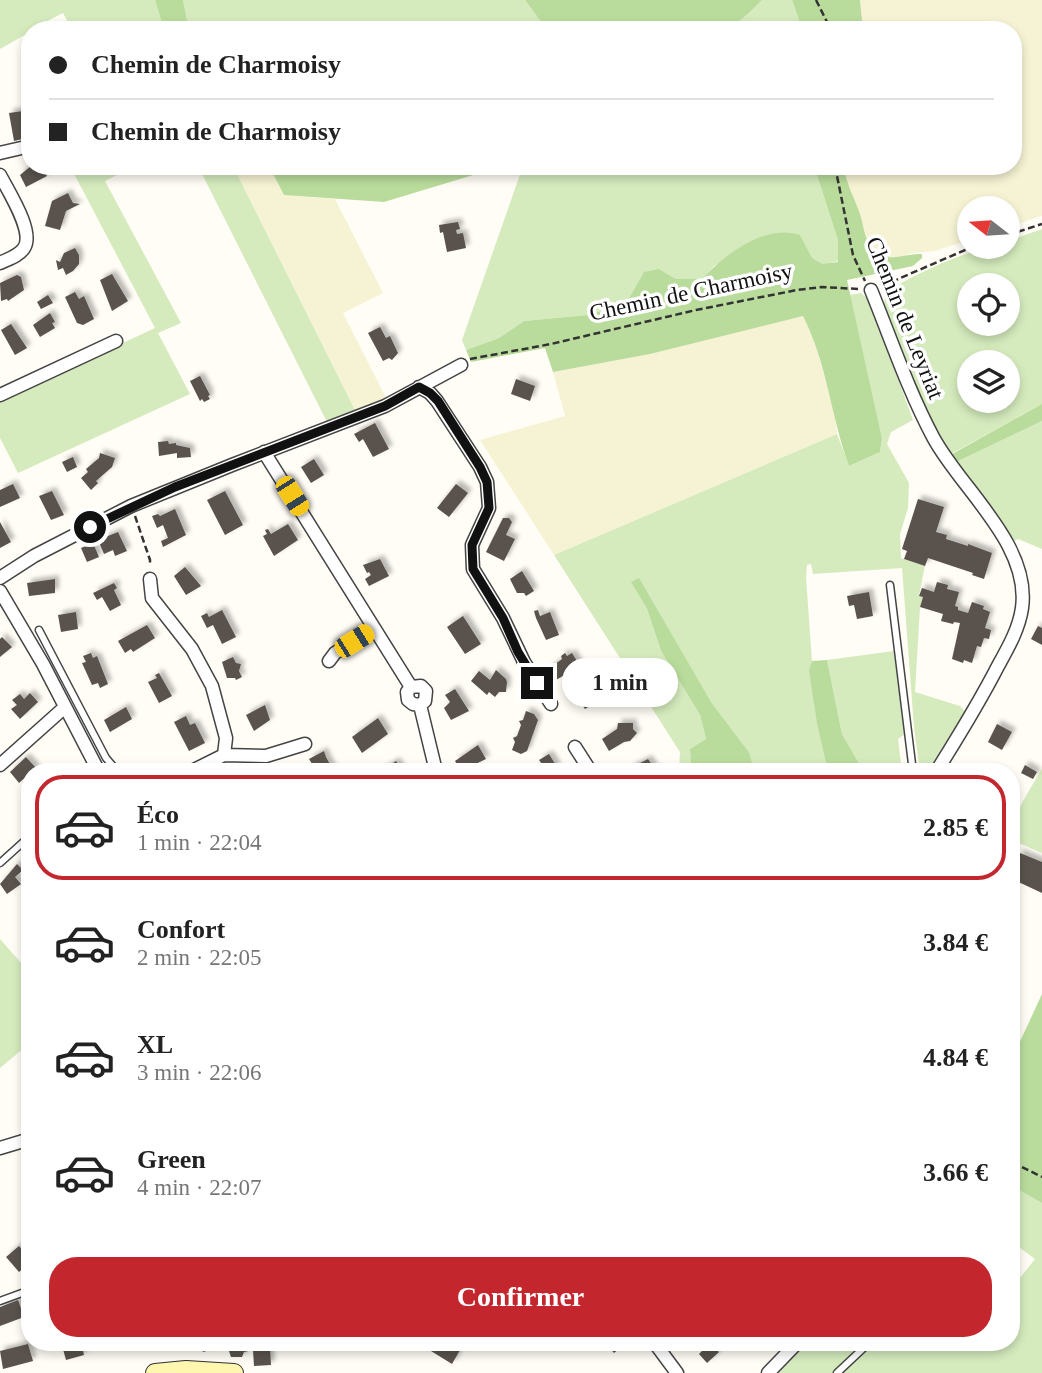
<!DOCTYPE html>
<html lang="fr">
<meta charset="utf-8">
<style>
:root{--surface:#fff;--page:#f6f6f6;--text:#222;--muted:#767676;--line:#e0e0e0;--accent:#c4262e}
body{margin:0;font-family:"Times New Roman",serif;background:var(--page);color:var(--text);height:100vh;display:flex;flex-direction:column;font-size:26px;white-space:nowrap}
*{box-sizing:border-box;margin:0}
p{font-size:23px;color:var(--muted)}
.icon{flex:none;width:38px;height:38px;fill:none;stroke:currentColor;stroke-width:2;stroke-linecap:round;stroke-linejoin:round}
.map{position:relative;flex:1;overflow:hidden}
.drawer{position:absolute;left:21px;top:763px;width:999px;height:588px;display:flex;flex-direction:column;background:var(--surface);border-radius:28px;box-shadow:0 4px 10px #0003}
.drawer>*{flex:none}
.hud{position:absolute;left:21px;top:21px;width:1001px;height:154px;border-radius:28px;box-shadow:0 4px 10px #0003;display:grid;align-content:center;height:154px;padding:0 28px;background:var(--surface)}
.needle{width:46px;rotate:287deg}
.controls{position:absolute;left:957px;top:196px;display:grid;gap:14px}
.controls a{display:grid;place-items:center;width:63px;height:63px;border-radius:50%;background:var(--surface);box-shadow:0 4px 10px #0003;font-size:35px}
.end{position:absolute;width:32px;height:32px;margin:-16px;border:9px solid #111;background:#fff;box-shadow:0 0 0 4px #fff}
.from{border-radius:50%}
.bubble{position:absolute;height:49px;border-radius:24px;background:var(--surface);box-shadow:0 4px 10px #0003;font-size:23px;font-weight:600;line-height:49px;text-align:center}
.car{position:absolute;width:21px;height:42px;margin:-21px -10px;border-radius:9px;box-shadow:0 0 5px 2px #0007;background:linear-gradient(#f5c518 24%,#345 0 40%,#f5c518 0 76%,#345 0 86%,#f5c518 0)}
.hud b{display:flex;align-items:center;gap:24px;height:66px;font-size:26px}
.hud b+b{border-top:2px solid var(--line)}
.hud i{width:18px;height:18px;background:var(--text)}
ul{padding:12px 0 0;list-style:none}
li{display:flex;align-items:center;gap:21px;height:105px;margin:0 14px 10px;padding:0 14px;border:4px solid transparent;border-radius:28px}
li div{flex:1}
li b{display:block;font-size:26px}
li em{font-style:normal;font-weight:600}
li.current{border-color:var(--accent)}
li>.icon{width:63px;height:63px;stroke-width:1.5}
.action{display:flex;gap:14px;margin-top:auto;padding:14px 28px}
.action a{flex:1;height:80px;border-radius:28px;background:var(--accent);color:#fff;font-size:28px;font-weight:600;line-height:80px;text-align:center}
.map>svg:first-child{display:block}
.farmland{fill:#f6f3d4}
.green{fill:#d5ebbd;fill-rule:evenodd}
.forest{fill:#b9dc9c}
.building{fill:#5a524d;filter:url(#shadow)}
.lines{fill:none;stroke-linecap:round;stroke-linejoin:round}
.lane-casing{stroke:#444;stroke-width:9}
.street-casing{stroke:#444;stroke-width:15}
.secondary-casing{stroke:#333;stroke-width:20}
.path{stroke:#333;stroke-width:2.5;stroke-dasharray:7 3.5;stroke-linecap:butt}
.lane{stroke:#fff;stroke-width:6}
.street{stroke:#fff;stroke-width:12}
.secondary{stroke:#fff6b0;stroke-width:18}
.route{stroke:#111;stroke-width:9}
.labels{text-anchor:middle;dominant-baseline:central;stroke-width:7;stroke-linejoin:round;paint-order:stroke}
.street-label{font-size:23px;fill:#111;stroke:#fff}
</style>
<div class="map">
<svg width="1042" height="1373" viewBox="0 0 1042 1373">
<defs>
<filter id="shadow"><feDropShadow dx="4" dy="-4" stdDeviation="2" flood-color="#0004"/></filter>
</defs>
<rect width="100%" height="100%" fill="#fffdf5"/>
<path class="farmland" d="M860 0H1042V216L1008 227V208H970L969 240 935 251 912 253 902 257H887L877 253 868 241 859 212 846 181 844 166H1013V30H863Z
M233 166H269L284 195 335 199 383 293 343 313 387 400 357 414Z
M803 315 813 337 835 414 837 434 554 555 480 440 565 416 553 372 650 354Z"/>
<path class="green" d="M0 0H155L164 30H72L63 13 30 30V32L0 49Z
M183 0H525L547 30H189Z
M762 0H792L799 20V30H680C697 22 704 28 719 28 736 28 751 11 762 0Z
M70 166H134L105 181 181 323 158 333 190 394 18 473 0 438V400L155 328Z
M198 166H233L357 414 328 424Z
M523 166H814L838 240V261L822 265 812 259 800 235 715 265 702 279H676L659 269 626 304 587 315 524 321 499 338 466 350 462 340Z
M1042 229V404L949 455C923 408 904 356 884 305L885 295C900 279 969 250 991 247 997 246 1003 247 1008 247V241ZM970 285H1008V324H970ZM970 362H1008V401H970Z
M861 293 869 300 913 420 891 432 887 444 909 483 908 508 900 534 901 558 925 566 919 595 923 597 920 607 915 692 960 706 965 711 927 772H920L914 727 902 568 813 574 811 564 807 565 806 577 812 661 810 670 817 724 828 772H755L749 752 711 702 631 582 647 609 661 651 700 715 706 739 690 749 691 762 705 766 708 772H679L680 752 554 555 837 434 849 466 880 452 882 438 850 295Z
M1042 421V549L1018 539 1007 545 950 465Z
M894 651 904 735 898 739 902 772H864L842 734 827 660Z
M1042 769V853L1012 840C1011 815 1030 790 1042 769Z
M0 939 30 973V1043L0 1068Z
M1012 1186 1042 1203V1373H841L874 1342H1012V1288L1035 1259 1012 1242Z
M806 1342H866L834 1373H776Z"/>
<path class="forest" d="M155 0H183L189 30H164Z
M525 0H762C751 11 736 28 719 28 704 28 697 22 680 30H547Z
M792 0H860L863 30H799V20Z
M269 166H503L384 202 284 195Z
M814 166H844C846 184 854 197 860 214 863 223 864 233 868 241 871 247 877 254 884 256 897 260 909 253 922 254V258L913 266 847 280 882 438 880 452 849 466C831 417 827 363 803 316L650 354 553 372 545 348 471 362 466 350 499 338 524 321 587 315 626 304 644 272 659 269 676 279H702C724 255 766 223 800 235L812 258 822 264 838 262V240Z
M1042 404V421L950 465 945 458Z
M639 578 711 702 749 752 755 772H708L705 766 691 763 690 749 706 739 700 715 661 651 647 609 631 582Z
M827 660 842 734 864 772H828L817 724 809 670 812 661Z
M1042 994V1203L1012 1186V1059Z"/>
<path class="building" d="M30 80V101L21 85Z
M23 111 27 138 14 141 9 113Z
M31 166H42L47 176 26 187 20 175Z
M68 193 73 203 80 204 66 211 60 230 45 226 52 201Z
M458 222 460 229 456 230 457 234 463 233 466 248 447 252 443 232 440 233 439 225Z
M75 248 79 255V264L73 271 66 275 63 268 58 270 56 260 60 262 64 253Z
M112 274 128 301 112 311 100 280Z
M17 275 21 277 24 290 8 301 7 299 1 301 0 283Z
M75 292 79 299 84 296 94 319 83 325 77 323 65 297Z
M48 295 53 303 41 309 37 302Z
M50 313 55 322 52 323 55 328 40 337 33 325Z
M11 324 27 348 15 355 1 330Z
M380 327 386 338 390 336 398 353 392 360 389 358 383 361 368 333Z
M200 376 210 395 208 396 210 399 204 402 202 399 200 401 190 381Z
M516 379 535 386 530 401 511 394Z
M375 423 389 449 373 457 363 439 359 442 354 434Z
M168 441 169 444 176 443V445L190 448 191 457 177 458V453L159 456 158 442Z
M100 453 115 458 112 467 96 481 98 483 91 490 81 478 88 472 86 469 99 458Z
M73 457 77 467 67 472 62 462Z
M314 459 324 475 311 483 301 467Z
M13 484 20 498 0 507V490Z
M456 484 468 493 449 517 437 508Z
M52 491 64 515 51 520 39 496Z
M225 491 243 525 225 535 207 500Z
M918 499 944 507 936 532 947 535 946 539 968 546V544L992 553 984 579 972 575 973 573 928 558 925 566 904 559 907 551 902 549Z
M175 509 186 535 163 547 161 541 168 538 163 525 157 528 152 516 158 514 160 516Z
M503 518H509L512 522 506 535 515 539 504 561 486 552Z
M0 522 11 542 0 548Z
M288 524 298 540 274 556 263 536 267 534 265 530 268 529 271 534Z
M118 532 127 551 115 556 113 550 104 554 98 540Z
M93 543 99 557 87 562 81 548Z
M380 559 389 576 369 586 365 579 371 575 369 572 367 573 363 565Z
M185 567 201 586 186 595 174 576Z
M522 571 534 591 526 596 524 593H517L510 579Z
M55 579V593L29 596 27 583Z
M937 582 948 585 947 589 959 592 955 606 958 607V610L968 613 972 602 984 606 983 609 990 612 985 628 991 630 989 639 984 638 981 647 977 646 972 663 964 660 963 663 952 659 960 623 954 622 953 624 941 621 943 614 920 607 923 597 919 596 922 588 934 592Z
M114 583 117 588 114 590 121 605 110 611 102 597 97 600 93 593Z
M869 592 873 616 857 619 854 605 849 606 847 596Z
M222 610 236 637 222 644 213 625 207 628 201 616 207 613 209 617Z
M538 610 540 616 550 612 559 635 546 640 536 618 534 611Z
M76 612 78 629 61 632 58 615Z
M463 616 481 644 465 654 447 627Z
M147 625 155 638 133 652 131 649 125 653 118 641Z
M1038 626 1042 628V645L1031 639Z
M2 637 12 647 0 657V639Z
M91 653 93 658 97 656 108 684 100 688 98 683 92 685 82 663 86 662 83 656Z
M565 653 567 656 572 653 582 669 572 675 570 672 554 681 547 670 562 659 561 656Z
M233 657 236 663 241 664 239 671 242 677 236 680 235 678H227L222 662Z
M496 670 506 679 507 682 506 692H499L495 697 489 692 487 695 471 681 479 671 490 680Z
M159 673 172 696 159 703 148 682 157 678 155 675Z
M598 679 610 699 601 704 599 700 585 709 577 697 584 693 581 689Z
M455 689 469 711 451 720 444 708 450 702 445 695Z
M30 693 38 702 20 719 11 709 17 705 12 700 20 694 24 699Z
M265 705 270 720 254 731 246 715Z
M126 707 132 719 110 732 104 720Z
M526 711 534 714 538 720 527 751 521 754 512 750 515 742 513 738 517 736 521 725 519 721 523 720Z
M186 716 190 725 195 723 205 743 189 751 174 722Z
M378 718 388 734 362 753 352 737Z
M618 723H633V729L637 733 630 741 624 742 609 751 602 739 617 729Z
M997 724 1012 732 1002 750 988 742Z
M478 745 486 759 461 771 455 761Z
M324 751 326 757 334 772H317L309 759Z
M549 754 557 767 550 772H539L536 768 542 764 539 760Z
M26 757 36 768 19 783 10 772Z
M648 759 657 772H631L630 768Z
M396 761 403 772H379Z
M1025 765 1037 772 1033 779 1021 773Z
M1020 853 1042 862V893L1012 879Z
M17 864 23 870 15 877 21 884 7 894 0 884Z
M19 1246 30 1260V1263L19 1272 6 1257Z
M18 1300 24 1317 0 1326V1307Z
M61 1342H81L84 1355 66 1360Z
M194 1342H219L220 1347 203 1352 202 1348 196 1349Z
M262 1342 263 1348 270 1347 271 1365 254 1366 253 1350 244 1352 242 1357H231L229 1351Z
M436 1342H447L460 1350 452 1364 431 1351Z
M464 1342H478L483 1345 479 1351Z
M605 1342H627L614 1353Z
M695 1342H720L714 1348 719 1352 707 1363 699 1354 703 1350Z
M28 1344 33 1361 3 1369 0 1351Z"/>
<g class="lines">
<defs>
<path id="lane" d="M890 585 913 772
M39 630 106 758 118 772
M0 863 30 836
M0 1301 30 1290
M837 1373 870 1342"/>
<path id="street" d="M0 153 30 146
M0 175C8 191 35 232 24 248 19 256 8 259 0 263
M871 290C891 339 908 390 933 437 960 488 1031 544 1022 608 1019 629 1008 648 998 666 979 703 958 737 936 772
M419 387 430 393 437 401 480 467 487 482 489 508 472 545 473 569 503 618 524 662 551 704
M0 395 116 341
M264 452 411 687
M0 578 34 556 131 506 232 465 385 406 461 365
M150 579 152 598 192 649 212 686 226 738 224 755 190 772
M0 591 43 664 99 772
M329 661 335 653 374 628
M411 687 421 686 426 691 425 701 420 705
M411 687 407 692 408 700 413 704 420 705
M420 705 435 767
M575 747 591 772
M224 755 266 756 305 744
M0 765 65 707
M0 1148 30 1139
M654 1342 677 1373
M768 1373 798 1342"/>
<path id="secondary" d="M155 1373 186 1370 234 1373"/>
</defs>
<use href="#lane" class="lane-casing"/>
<use href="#street" class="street-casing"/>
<use href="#secondary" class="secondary-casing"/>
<path class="path" d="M816 0 831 30
M835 166 853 255 865 281
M1008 235 1042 224
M882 286 972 247
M470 359 551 344 696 310 797 290 822 287 858 289
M135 516 150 560V566
M1012 1165H1018L1042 1177"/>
<use href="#lane" class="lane"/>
<use href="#street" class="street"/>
<use href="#secondary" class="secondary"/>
</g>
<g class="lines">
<path class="route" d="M90 527 175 487 385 406 419 387 430 393 438 401 480 467 487 482 489 508 472 545 473 569 503 618 518 652 537 683"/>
</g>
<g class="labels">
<g class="street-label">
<text transform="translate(691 292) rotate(-12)">Chemin de Charmoisy</text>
<text transform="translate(905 318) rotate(68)">Chemin de Leyriat</text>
</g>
</g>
</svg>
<div class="controls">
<a><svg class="needle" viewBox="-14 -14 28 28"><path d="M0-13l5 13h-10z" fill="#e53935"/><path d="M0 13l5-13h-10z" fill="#767676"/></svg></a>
<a><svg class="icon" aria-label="locate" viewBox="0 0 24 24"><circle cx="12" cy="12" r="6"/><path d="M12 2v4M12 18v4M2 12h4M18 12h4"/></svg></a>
<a><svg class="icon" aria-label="layers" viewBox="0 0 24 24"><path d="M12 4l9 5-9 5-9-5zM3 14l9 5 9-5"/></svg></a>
</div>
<i class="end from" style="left:90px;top:527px"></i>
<i class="end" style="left:537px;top:683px"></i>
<div class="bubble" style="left:562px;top:658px;width:116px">1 min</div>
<i class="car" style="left:292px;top:496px;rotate:148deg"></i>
<i class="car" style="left:354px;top:641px;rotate:58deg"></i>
<div class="hud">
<b><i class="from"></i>Chemin de Charmoisy</b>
<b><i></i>Chemin de Charmoisy</b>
</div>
<section class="drawer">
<ul>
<li class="current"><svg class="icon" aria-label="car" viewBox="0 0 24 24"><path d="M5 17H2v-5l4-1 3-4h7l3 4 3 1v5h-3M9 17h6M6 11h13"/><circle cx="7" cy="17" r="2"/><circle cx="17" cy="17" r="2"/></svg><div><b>Éco</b><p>1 min · 22:04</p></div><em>2.85 €</em></li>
<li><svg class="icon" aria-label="car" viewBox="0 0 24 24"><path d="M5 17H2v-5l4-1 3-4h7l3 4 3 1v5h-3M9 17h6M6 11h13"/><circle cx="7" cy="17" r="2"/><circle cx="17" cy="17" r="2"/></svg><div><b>Confort</b><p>2 min · 22:05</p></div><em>3.84 €</em></li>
<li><svg class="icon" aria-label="car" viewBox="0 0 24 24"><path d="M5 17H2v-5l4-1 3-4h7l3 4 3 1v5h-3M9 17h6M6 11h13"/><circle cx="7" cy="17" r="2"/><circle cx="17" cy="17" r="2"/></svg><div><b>XL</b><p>3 min · 22:06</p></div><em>4.84 €</em></li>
<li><svg class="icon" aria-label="car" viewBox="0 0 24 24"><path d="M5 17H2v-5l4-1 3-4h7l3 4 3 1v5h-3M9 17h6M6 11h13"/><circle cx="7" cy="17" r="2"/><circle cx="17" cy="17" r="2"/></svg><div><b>Green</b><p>4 min · 22:07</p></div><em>3.66 €</em></li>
</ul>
<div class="action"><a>Confirmer</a></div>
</section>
</div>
